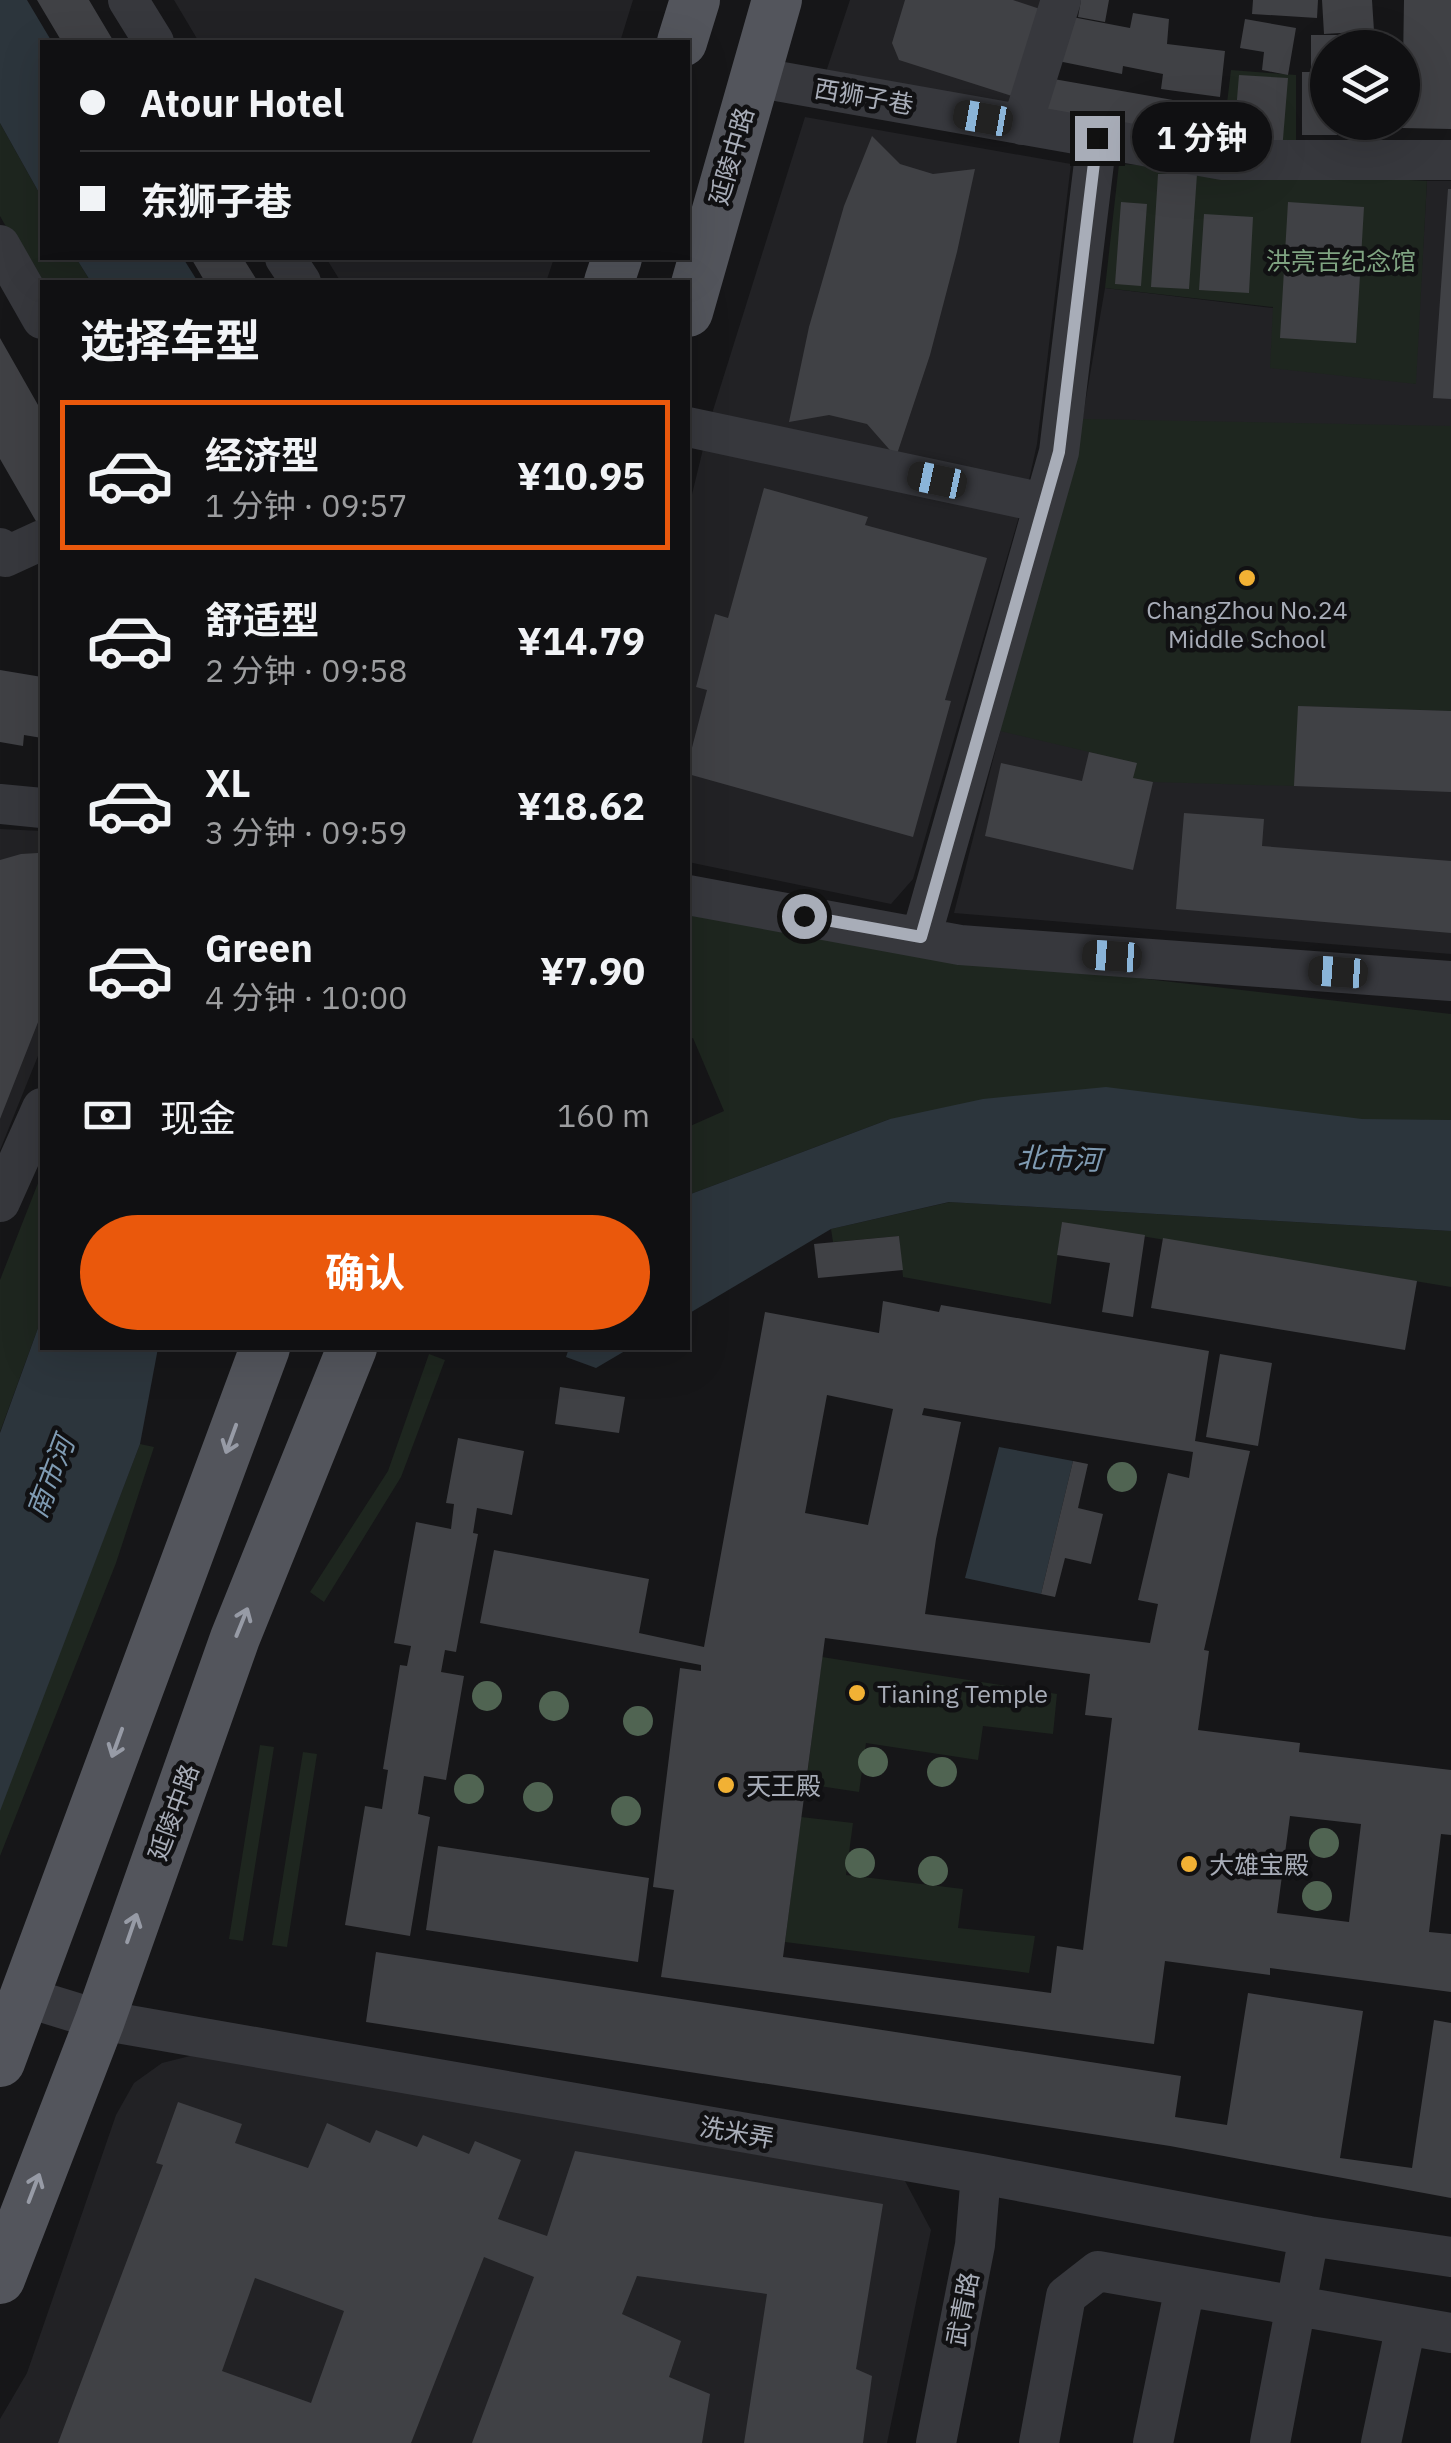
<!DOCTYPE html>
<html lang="zh">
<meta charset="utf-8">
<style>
:root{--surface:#101012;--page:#1e1e20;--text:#f1f3f6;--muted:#9c9d9f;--line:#303032;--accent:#ea580c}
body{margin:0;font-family:"IBM Plex Sans","Noto Sans SC",sans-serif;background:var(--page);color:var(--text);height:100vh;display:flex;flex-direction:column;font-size:38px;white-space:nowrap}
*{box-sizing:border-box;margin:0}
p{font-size:32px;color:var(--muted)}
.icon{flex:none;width:55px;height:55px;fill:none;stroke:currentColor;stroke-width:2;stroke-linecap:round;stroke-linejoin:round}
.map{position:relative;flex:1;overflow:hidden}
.side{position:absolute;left:40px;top:280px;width:650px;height:1070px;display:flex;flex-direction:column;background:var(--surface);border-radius:0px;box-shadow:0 10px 40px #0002,0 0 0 2px var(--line)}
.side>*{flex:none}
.top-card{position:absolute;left:40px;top:40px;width:650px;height:220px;border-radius:0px;box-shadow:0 10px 40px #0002,0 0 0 2px var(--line);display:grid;align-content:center;height:220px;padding:0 40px;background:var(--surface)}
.fabs{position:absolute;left:1310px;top:30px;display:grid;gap:20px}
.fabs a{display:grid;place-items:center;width:110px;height:110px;border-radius:50%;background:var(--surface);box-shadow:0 10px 40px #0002,0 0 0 2px var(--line);font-size:50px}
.end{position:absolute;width:45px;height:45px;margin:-22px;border:12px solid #a8adb8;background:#111;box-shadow:0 0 0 5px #111}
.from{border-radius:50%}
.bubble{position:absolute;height:70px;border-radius:35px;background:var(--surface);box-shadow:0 10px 40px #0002,0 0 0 2px var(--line);font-size:32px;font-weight:700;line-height:70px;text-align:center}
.car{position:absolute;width:30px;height:60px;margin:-30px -15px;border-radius:12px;box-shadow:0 0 8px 2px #0007;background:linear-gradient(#222 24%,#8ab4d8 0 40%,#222 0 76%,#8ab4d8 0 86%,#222 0)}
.top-card b{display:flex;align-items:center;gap:35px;height:95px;font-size:38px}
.top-card b+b{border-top:2px solid var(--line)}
.top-card i{width:25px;height:25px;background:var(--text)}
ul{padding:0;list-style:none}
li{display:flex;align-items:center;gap:30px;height:150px;margin:0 20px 15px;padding:0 20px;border:5px solid transparent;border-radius:0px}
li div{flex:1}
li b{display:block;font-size:38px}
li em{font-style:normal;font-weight:700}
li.current{border-color:var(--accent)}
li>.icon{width:90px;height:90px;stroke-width:1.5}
h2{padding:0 40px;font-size:45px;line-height:120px}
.pay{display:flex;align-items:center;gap:25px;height:110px;padding:0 40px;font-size:38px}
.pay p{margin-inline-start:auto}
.primary-button{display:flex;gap:20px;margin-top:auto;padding:20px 40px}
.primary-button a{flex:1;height:115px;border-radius:60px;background:var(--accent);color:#fff;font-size:40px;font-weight:700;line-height:115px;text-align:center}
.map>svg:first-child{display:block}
.built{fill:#222225}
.green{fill:#1e261f}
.water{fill:#2c353c}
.building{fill:#404145;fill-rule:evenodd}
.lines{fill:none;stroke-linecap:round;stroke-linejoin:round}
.minor{stroke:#37383d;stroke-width:40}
.major{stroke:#53555c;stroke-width:50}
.tree{fill:#506452}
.oneway{stroke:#979ba6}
.route{stroke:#a8adb8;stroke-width:12}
.poi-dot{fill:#f2b134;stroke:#111113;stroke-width:4}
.labels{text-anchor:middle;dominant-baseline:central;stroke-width:9;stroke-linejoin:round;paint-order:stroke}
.street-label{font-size:25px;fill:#a8adb8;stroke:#111113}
.park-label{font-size:25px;fill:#7fa381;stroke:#111113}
.poi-label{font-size:25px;fill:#a8adb8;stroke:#111113;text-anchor:start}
.water-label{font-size:28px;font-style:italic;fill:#7f9bb3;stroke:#111113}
</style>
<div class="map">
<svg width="1451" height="2443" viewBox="0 0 1451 2443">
<rect width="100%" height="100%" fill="#161618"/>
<path class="built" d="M174 0H633L620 42H199Z
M850 0H1049L1018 104 826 72Z
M805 117 1071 164 1037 444 1027 489 913 879 891 904 688 862V511L710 420Z
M1427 181H1451V954L954 913 1010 693 1075 462 1105 288 1273 308 1415 384Z
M326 258H554L546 282H341Z
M0 829 42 831V1046L0 1150Z
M198 2054 905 2181 931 2230 887 2443H0V2419L27 2373 116 2115 134 2083 162 2063Z"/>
<path class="green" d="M1231 70 1296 75V144L1222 145Z
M0 123 42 198V258H76L91 282H42V290L0 216Z
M1119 164 1427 181 1416 384 1270 368 1273 307 1105 288Z
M1083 419 1451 426V711L1299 706 1294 786 1153 782 1133 778 1136 763 1000 731 1075 462Z
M688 915 920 953 1451 1014V1120L890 1119 688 1195V1127L724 1111 693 1038 688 1040Z
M42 1173V1317L0 1432V1280Z
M950 1202 1451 1231V1287L1062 1223 1051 1304 903 1277 899 1236 833 1242 831 1229Z
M429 1354 445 1360 401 1477 324 1602 310 1592 388 1471Z
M140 1444 154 1447 116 1563 0 1856V1807Z
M822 1657 1057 1694 1053 1734 983 1726 978 1760 866 1743 859 1792 806 1784Z
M260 1745 274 1747 243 1941 229 1939Z
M303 1752 317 1754 287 1947 272 1945Z
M801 1817 853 1823 846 1875 963 1889 958 1928 1035 1936 1029 1973 785 1942Z"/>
<path class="water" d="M0 0H27L52 42H42V198L0 123Z
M76 258H183L198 282H91Z
M1106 1087 1362 1119 1451 1120V1231L949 1202 831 1229 688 1314V1195L890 1119 983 1099Z
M42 1317V1348H158L140 1444 0 1811V1433Z
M569 1348H630L596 1368 566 1357Z
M999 1447 1073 1461 1041 1594 965 1578Z"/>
<path class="building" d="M37 0H89L114 42H62Z
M905 0H1013L1040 9 1012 96 899 60 892 43Z
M1081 0H1109L1105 22 1078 17Z
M1253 0H1318L1317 18 1252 14Z
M1322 0H1372L1374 31 1324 34Z
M1404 0H1451V129L1402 128Z
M1133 13 1169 19 1167 44 1225 51 1220 97 1161 89 1163 74 1123 66 1122 74 1058 61 1067 16 1130 28Z
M1245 19 1296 28 1288 75 1262 70 1264 52 1240 48Z
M1311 35H1368V48H1328V69H1311Z
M1302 72H1328V122H1337V135H1302Z
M1239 75 1288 78 1282 151 1233 147Z
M1048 78 1207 106 1199 149 1041 120Z
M872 136 900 164 933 174 975 169 957 252 930 355 896 457 867 424 829 415 789 422 809 327 844 206Z
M1158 174H1197L1189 289 1151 287Z
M1448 189H1451V399L1433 398Z
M1121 202 1147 204 1141 286 1115 284Z
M1288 202 1364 207 1356 343 1280 338Z
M1204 214 1253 217 1249 293 1199 290Z
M191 258H243L258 282H205Z
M0 338 42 412V520L37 523 0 459Z
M764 488 868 517 865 525 987 558 945 700 951 701 913 837 688 774V763L707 690 696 687 715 614 728 618Z
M0 670 42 677V738L24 735 23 746 0 742Z
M1298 706 1451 711V792L1294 786Z
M1089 752 1137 763 1133 778 1153 782 1133 870 985 836 1001 763 1082 781Z
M1184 813 1264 819 1262 846 1451 861V933L1176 909Z
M38 853 42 854V1012L0 1119V860L21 854Z
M1062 1222 1145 1235 1133 1317 1102 1312 1110 1263 1057 1255Z
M899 1236 903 1270 818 1278 814 1244Z
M1163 1238 1417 1281 1405 1350 1151 1308Z
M883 1301 939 1312 941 1305 1209 1351 1195 1441 1250 1451 1204 1650 1209 1651 1198 1730 1300 1743 1299 1752 1451 1770V1835L1441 1834 1429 1932 1451 1934V1992L1270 1968V1975L1165 1961 1154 2044 661 1977 674 1890 653 1887 680 1668 701 1671V1665L480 1623 494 1550 649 1579 639 1633 704 1647 765 1312 879 1333ZM827 1395 893 1409 868 1525 805 1513ZM924 1408 1193 1452 1189 1478 1168 1473 1138 1600 1158 1604 1150 1643 925 1614 936 1539 961 1422 922 1415ZM825 1638 1090 1674 1085 1715 1112 1718 1083 1950 1057 1946 1051 1993 783 1957ZM1290 1816 1361 1824 1349 1922 1277 1913Z
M1220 1354 1272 1363 1258 1446 1206 1437Z
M560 1387 625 1397 619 1433 555 1424Z
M458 1438 524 1451 512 1515 477 1508 473 1533 478 1534 456 1652 445 1650 441 1672 464 1676 446 1780 424 1776 418 1814 430 1817 410 1936 345 1925 365 1806 382 1809 388 1770 383 1769 400 1665 407 1666 411 1646 394 1643 416 1522 451 1529 454 1504 446 1503Z
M1073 1461 1088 1464 1078 1508 1103 1514 1091 1564 1065 1558 1055 1597 1041 1594Z
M438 1846 649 1878 638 1962 426 1930Z
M376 1952 1181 2076 1175 2117 1227 2125 1248 1993 1363 2011 1340 2158 1412 2168 1434 2020 1451 2023V2198L1170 2146 366 2022Z
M178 2102 242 2124 235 2143 308 2168 327 2123 370 2143 376 2130 417 2147 423 2135 469 2154 475 2141 521 2160 498 2219 547 2236 575 2151 883 2204 856 2369 872 2376 863 2443H744L767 2294 637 2276 622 2314 681 2341 669 2377 710 2394 702 2443H472L534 2277 484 2257 411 2443H58L163 2165 156 2163ZM255 2278 344 2311 311 2403 222 2371Z"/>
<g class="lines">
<path class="minor" d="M128 0 154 42
M754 77 1223 160H1451
M1022 125 1061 0
M0 245 42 319
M285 258 301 282
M688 427 1044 503
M0 548 5 557 42 540
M0 804 42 808
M688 895 960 945 1451 981
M921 937 1059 452 1097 138
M0 1202 42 1108
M25 1997 100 2020 981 2174 1309 2236 1451 2257
M936 2443 975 2245 981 2174
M1039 2443 1066 2296 1098 2271 1451 2333
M1153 2443 1185 2287
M1270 2443 1309 2236
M1381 2443 1406 2325"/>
<path class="major" d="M682 42 695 0
M609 282 617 258
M688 312 777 0
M0 2062 265 1348
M0 2279 100 2020 235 1638 352 1348"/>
</g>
<g class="tree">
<circle cx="1122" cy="1477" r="15"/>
<circle cx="487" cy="1696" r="15"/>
<circle cx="554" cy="1706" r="15"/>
<circle cx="638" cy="1721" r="15"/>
<circle cx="873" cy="1762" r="15"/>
<circle cx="942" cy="1772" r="15"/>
<circle cx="469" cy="1789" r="15"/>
<circle cx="538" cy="1797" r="15"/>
<circle cx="626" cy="1811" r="15"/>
<circle cx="1324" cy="1843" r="15"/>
<circle cx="860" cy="1863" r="15"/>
<circle cx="933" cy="1871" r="15"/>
<circle cx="1317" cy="1896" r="15"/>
</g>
<defs><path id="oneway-shaft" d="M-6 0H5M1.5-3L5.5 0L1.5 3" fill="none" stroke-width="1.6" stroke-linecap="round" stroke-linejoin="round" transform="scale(2.5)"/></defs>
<g class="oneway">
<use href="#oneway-shaft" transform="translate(231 1439) rotate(110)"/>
<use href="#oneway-shaft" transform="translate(242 1622) rotate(-68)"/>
<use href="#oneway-shaft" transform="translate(117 1743) rotate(110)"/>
<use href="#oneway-shaft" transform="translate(132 1928) rotate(-71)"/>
<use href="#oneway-shaft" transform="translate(34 2188) rotate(-69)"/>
</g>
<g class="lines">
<path class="route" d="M804 916 921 937 1059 452 1097 138"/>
</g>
<g class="poi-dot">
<circle cx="1247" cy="578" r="10"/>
<circle cx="857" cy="1693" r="10"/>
<circle cx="726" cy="1785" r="10"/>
<circle cx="1189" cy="1864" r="10"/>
</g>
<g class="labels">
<g class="street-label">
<text transform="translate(864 96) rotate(10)">西狮子巷</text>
<text transform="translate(731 156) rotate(-74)">延陵中路</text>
<text transform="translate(173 1812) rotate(-70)">延陵中路</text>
<text transform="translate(737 2132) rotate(10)">洗米弄</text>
<text transform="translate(962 2309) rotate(-79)">武青路</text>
</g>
<g class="park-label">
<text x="1341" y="260">洪亮吉纪念馆</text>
</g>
<g class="poi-label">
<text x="1247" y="609" text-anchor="middle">ChangZhou No.24<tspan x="1247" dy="29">Middle School</tspan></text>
<text x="877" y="1693">Tianing Temple</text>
<text x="746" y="1785">天王殿</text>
<text x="1209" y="1864">大雄宝殿</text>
</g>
<g class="water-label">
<text transform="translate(1059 1158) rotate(2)">北市河</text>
<text transform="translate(50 1477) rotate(-69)">南市河</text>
</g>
</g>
</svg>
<div class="fabs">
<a><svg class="icon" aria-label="layers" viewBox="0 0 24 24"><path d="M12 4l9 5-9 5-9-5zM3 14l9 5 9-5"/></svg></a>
</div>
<i class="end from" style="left:804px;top:916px"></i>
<i class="end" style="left:1097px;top:138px"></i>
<div class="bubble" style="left:1132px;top:102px;width:140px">1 分钟</div>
<i class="car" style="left:983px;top:118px;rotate:280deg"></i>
<i class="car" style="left:937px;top:480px;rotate:282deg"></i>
<i class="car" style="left:1112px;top:956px;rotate:274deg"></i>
<i class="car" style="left:1338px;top:972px;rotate:274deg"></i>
<div class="top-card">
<b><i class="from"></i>Atour Hotel</b>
<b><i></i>东狮子巷</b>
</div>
<section class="side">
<h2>选择车型</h2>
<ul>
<li class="current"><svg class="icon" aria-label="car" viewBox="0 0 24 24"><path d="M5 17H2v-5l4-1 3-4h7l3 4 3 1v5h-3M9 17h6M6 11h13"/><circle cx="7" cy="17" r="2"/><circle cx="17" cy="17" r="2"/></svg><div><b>经济型</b><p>1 分钟 · 09:57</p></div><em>¥10.95</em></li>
<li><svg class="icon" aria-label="car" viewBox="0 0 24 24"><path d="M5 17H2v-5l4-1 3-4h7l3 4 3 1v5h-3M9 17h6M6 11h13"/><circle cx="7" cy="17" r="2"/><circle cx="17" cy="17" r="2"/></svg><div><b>舒适型</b><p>2 分钟 · 09:58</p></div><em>¥14.79</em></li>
<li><svg class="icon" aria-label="car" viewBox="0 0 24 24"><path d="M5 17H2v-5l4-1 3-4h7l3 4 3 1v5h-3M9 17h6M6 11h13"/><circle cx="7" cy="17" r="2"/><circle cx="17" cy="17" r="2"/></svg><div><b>XL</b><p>3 分钟 · 09:59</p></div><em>¥18.62</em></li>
<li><svg class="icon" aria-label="car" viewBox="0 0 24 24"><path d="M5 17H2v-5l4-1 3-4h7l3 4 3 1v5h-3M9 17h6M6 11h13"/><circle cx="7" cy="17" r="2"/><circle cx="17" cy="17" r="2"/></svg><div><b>Green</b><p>4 分钟 · 10:00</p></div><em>¥7.90</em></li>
</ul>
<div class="pay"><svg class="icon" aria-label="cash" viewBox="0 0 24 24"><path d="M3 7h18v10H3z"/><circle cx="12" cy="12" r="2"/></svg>现金<p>160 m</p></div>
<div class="primary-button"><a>确认</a></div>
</section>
</div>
